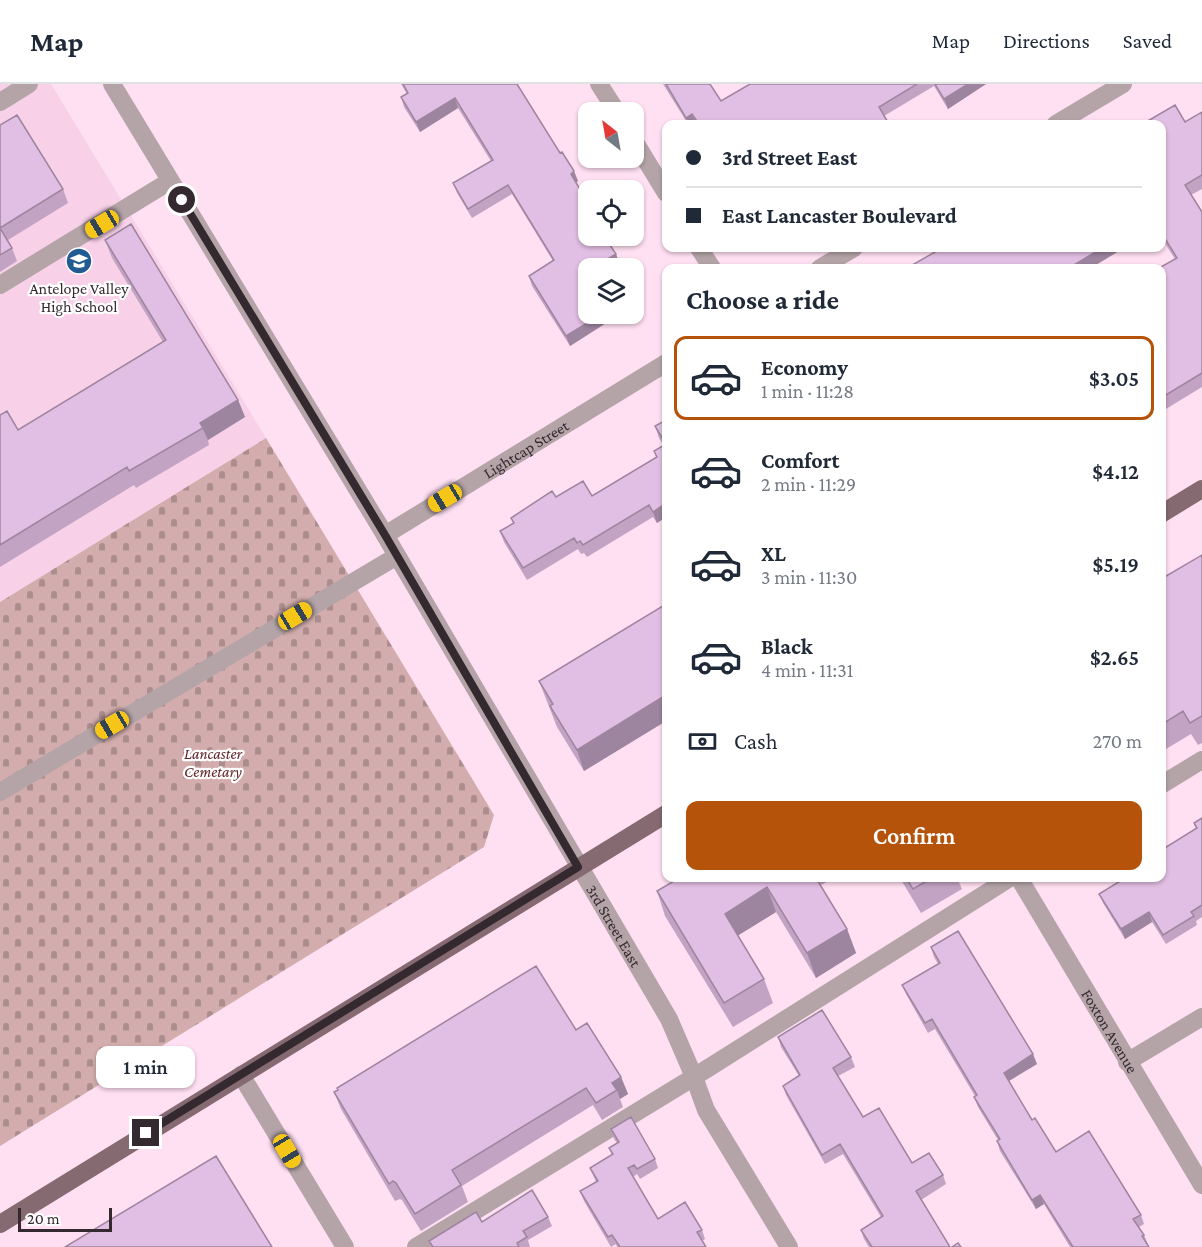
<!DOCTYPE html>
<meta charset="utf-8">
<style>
:root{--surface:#fff;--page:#f2f2f3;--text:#1f2937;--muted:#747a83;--line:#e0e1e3;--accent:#b45309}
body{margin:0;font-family:"Crimson Pro",serif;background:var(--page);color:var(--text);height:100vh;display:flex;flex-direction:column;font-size:22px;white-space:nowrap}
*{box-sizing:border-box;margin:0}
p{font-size:20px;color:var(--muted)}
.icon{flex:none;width:33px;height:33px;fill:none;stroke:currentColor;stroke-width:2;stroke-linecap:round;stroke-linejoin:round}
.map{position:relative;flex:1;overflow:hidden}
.panel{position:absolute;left:662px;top:180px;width:504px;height:618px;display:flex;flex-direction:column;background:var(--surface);border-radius:12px;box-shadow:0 2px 4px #0004}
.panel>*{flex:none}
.guide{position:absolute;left:662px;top:36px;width:504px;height:132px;border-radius:12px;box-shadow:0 2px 4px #0004;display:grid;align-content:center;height:132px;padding:0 24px;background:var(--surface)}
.needle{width:39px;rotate:329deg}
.tools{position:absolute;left:578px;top:18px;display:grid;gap:12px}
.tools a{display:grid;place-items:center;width:66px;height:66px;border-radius:12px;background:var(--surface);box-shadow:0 2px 4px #0004;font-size:30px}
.scale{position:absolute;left:18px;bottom:15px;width:94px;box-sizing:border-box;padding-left:6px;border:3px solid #352930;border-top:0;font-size:16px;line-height:21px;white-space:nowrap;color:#352930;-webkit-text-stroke:4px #fff;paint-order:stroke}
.end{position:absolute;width:27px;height:27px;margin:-14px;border:8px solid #352930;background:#fff;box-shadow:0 0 0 3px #fff}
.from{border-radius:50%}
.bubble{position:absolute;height:42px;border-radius:12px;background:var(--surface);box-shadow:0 2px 4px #0004;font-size:20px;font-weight:600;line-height:42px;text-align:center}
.car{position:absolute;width:18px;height:36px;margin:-18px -9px;border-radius:8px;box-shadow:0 0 4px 2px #0007;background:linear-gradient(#f5c518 24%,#345 0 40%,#f5c518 0 76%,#345 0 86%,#f5c518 0)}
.guide b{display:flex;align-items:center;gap:21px;height:57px;font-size:22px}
.guide b+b{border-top:2px solid var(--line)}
.guide i{width:15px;height:15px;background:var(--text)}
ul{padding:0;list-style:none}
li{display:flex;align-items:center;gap:18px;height:84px;margin:0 12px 9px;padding:0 12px;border:3px solid transparent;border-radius:12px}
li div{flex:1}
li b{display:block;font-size:22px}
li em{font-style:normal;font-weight:600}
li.selected{border-color:var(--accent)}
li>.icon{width:54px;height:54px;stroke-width:1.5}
h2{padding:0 24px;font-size:27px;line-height:72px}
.pay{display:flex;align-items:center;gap:15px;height:66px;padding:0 24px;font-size:22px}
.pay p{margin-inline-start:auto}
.cta{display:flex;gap:12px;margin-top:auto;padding:12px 24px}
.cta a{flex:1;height:69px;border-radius:12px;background:var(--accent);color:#fff;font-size:24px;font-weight:600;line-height:69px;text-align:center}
header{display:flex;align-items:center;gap:36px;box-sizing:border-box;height:84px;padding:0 30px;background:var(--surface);border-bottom:2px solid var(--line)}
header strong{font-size:28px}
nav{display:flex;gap:33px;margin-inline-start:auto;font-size:21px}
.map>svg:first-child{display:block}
.built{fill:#f8d1e8}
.cemetery{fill:url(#cemetery-stones)}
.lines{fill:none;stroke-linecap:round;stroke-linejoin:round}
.minor{stroke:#b4a4a8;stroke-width:18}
.major{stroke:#856a71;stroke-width:18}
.wall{fill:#c2a3c3}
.shaded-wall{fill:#9e859f}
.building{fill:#e1bee3;stroke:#9e859f;stroke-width:1.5}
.route{stroke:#352930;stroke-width:8}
.labels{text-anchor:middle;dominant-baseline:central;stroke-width:4.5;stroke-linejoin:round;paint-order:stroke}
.poi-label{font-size:16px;fill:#352930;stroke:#fff}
.street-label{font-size:16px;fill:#352930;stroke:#fff}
.park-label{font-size:16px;font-style:italic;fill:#642428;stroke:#fff}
</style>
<header>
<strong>Map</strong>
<nav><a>Map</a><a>Directions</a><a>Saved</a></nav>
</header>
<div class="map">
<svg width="1202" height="1163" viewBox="0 0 1202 1163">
<defs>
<pattern id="cemetery-stones" width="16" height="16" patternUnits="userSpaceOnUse" patternTransform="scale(1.5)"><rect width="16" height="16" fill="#d3adad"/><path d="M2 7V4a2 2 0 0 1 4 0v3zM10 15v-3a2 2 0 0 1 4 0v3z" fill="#ac8d8d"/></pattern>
</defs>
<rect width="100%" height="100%" fill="#ffdff2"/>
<path class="built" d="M0 0H51L266 354 0 518Z"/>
<path class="cemetery" d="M266 354 494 731 484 763 0 1062V518Z"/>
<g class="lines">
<g class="minor">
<path id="s1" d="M112 0 385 451 669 935 694 993 706 1026 789 1163"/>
<path d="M599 0 617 28"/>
<path d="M0 18 29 0"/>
<path d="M1056 40 1123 0"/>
<path d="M633 55 666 109"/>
<path d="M699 164 712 184"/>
<path d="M820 184 854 164"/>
<path d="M0 201 170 97"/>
<path id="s2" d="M385 451 666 279"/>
<path d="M1161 701 1202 676"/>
<path d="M0 708 397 472"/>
<path id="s3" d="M1019 794 1202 1101"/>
<path d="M1127 978 1202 933"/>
<path d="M241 991 345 1163"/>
<path d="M416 1163 694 993 1010 794"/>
</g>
<path class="major" d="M1161 430 1202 405
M0 1140 666 730"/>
</g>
<path class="wall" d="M401 0H517L578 97 576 99 588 152 616 170 619 179 588 184V230H616L617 232 570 262 532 202 529 192 553 177 512 110 472 134 457 109 453 99 491 77 458 24 420 48 404 23 401 13 407 10Z
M663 0H710L721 17 750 0H986L948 25 934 2 884 32 889 40H697L696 39 694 40H688Z
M1202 28V105L1191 111 1202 128V303L1161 328V184L1175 175 1161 153V40H1147L1146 38H1185Z
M0 41 63 105 68 119 8 156 12 164 17 177 0 188Z
M105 156 238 316 245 333 208 356 209 361 136 404 134 401 0 483V331L18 346 163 258 112 174Z
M666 336V433L657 439 653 433 587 473 584 469 581 470 578 465 527 496 504 458 500 447 513 439 511 434 556 413 592 412 656 373 654 367 664 362 659 354 655 342Z
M1202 471V659L1198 661 1191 650 1161 668V495Z
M666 520V637L584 687 557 643 539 597Z
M1202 734V833L1196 837 1197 841 1166 860 1152 838 1125 855 1103 819 1099 810 1165 769 1163 765 1196 745 1194 739Z
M679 794H834L821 801 847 845 856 869 816 894 776 828 738 851 764 895 773 919 733 943 665 832 657 807Z
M900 794H957L962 805 921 829Z
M931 863 1037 980 1009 997 1032 1036 1056 1068 1141 1131 1144 1140 1139 1143 1144 1151 1149 1163H1070L1044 1120 1036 1125 1000 1067 997 1057 998 1056 978 1023 974 1013 975 1012 935 945 928 949 906 910 902 901 938 880 934 873Z
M576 946 621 993 628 1010 620 1015 623 1023 602 1036 593 1021 462 1102 468 1118 421 1147 402 1116 400 1115 395 1117 341 1025 334 1008Z
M778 953 851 973 855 983 838 992 863 1033 912 1079 943 1091 946 1100 921 1116 950 1163H869L864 1155 861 1146 881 1133 843 1070 825 1080 786 1011 783 1002 799 992 781 963Z
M611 1045 655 1075 658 1084 640 1095 637 1090 633 1093 658 1135 702 1146 705 1155 702 1157 706 1163H617L616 1160 611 1163 584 1117 580 1107 596 1098 590 1084 612 1071 609 1064 617 1059 614 1055Z
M548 1133 552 1142 528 1156 530 1163H431L429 1157 482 1138Z"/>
<path class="shaded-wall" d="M968 0H986L948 25 944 15Z
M455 14 458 24 420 48 416 38Z
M692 30 696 39 694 40H689L686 34Z
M574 87 578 97 574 100 571 90Z
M1102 164H1124L1091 184H1069Z
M616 170 619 179 610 184H592Z
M602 230H616L617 232 570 262 566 252Z
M238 316 245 333 208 356 200 339Z
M666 419V433L657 439 653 428Z
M666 611V637L584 687 577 666Z
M767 803 776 828 734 854 725 830Z
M1149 828 1152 838 1125 855 1121 845Z
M847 845 856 869 816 894 807 869Z
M1033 970 1037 980 1007 998 1004 989Z
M621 993 628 1010 620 1015 617 1006 612 999Z
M1040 1111 1044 1120 1036 1125 1032 1116Z"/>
<path class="building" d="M403 0H517L560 69 562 68 574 87 571 90 588 119V152H604L616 170 592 184H588V230H602L566 252 529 192 554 176 508 101 468 125 453 99 493 76 455 14 416 38 401 13 408 9Z
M666 0H710L721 17 750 0H917L879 23 889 40H699L692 30 686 34Z
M935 0H968L944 15Z
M1175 21 1185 38 1202 28V91L1185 101 1202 128V289L1161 314V184H1159L1177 174 1161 148V40H1148L1146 38Z
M17 31 63 105 0 144 12 164 0 171V41Z
M131 140 238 316 200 339 203 344 129 387 127 383 0 461V331L7 327 18 346 166 256 105 156Z
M942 164H1102L1069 184H907Z
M666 336V419L653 428 649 421 583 461 580 457 577 459 574 454 523 484 500 447 514 439 511 434 552 407 556 413 583 397 592 412 657 373 654 367 666 360 655 342Z
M1202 471V632L1190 639 1183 627 1161 641V495Z
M666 520V611L577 666 550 622 553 620 539 597Z
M1202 734V821L1191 828 1194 832 1163 851 1149 828 1121 845 1099 810 1125 794H1161V772L1165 769 1163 765 1197 744 1194 739Z
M679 794H816L847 845 807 869 767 803 725 830 764 895 724 919 657 807Z
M906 794H932L913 805Z
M958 847 1033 970 1004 989 1032 1036 1035 1034 1056 1068 1089 1047 1141 1131 1133 1135 1144 1151 1142 1152 1149 1163H1073L1040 1111 1032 1116 997 1057 1000 1055 974 1013 977 1011 932 935 925 939 902 901 940 879 931 863Z
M536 882 576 946 587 939 621 993 612 999 617 1006 596 1019 586 1004 452 1086 461 1101 415 1130 396 1099 393 1097 389 1100 334 1008 338 1006 337 1004Z
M822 926 851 973 833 984 863 1033 879 1024 912 1079 929 1069 943 1091 916 1107 950 1163H872L861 1146 883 1132 840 1060 822 1071 783 1002 800 991 778 953Z
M631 1033 655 1075 637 1085 634 1081 628 1084 658 1135 685 1118 702 1146 697 1148 706 1163H620L612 1151 608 1153 580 1107 598 1097 590 1084 613 1070 609 1064 619 1058 611 1045Z
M216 1072 272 1163H65Z
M532 1106 548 1133 523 1147 527 1153 517 1159 519 1163H433L429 1157 476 1128 482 1138Z
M958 1159 961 1163H952Z"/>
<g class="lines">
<path class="route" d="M146 1049 578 783 385 451 182 116"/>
</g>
<defs>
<symbol id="school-disc" viewBox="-11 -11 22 22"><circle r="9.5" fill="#225b92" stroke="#fff"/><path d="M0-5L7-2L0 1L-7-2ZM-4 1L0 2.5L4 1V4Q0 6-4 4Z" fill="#fff"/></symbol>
</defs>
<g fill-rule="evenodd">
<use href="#school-disc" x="64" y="162" width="30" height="30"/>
</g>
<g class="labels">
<g class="poi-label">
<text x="79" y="204">Antelope Valley<tspan x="79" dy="18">High School</tspan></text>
</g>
<g class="street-label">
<text stroke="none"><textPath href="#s2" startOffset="165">Lightcap Street</textPath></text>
<text stroke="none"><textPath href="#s1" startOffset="980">3rd Street East</textPath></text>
<text stroke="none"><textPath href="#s3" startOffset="178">Foxton Avenue</textPath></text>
</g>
<g class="park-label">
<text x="213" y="669">Lancaster<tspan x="213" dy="18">Cemetary</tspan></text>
</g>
</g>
</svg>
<div class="tools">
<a><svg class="needle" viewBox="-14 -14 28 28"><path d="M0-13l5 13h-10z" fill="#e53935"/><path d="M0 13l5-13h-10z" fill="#747a83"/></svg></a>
<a><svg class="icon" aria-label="locate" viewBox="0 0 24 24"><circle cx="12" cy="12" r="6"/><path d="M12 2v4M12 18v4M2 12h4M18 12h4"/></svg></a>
<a><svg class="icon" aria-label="layers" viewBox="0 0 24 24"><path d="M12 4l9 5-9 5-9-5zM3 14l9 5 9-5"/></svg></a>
</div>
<div class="scale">20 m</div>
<i class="end from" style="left:182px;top:116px"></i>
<i class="end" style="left:146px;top:1049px"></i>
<div class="bubble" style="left:96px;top:962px;width:99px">1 min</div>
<i class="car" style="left:102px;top:140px;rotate:239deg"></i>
<i class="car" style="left:445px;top:414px;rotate:239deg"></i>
<i class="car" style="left:295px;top:532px;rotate:59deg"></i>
<i class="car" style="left:112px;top:641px;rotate:240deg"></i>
<i class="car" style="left:287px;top:1067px;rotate:149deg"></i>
<div class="guide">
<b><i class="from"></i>3rd Street East</b>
<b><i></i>East Lancaster Boulevard</b>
</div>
<section class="panel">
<h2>Choose a ride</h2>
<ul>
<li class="selected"><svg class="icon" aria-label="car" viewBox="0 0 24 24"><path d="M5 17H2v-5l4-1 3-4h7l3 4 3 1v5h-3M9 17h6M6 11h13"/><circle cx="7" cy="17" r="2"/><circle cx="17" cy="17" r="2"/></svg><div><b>Economy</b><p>1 min · 11:28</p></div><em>$3.05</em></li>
<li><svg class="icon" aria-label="car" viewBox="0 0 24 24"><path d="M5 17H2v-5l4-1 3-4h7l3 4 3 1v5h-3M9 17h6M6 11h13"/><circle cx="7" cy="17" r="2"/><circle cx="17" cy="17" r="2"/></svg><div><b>Comfort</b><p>2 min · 11:29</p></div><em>$4.12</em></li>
<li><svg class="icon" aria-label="car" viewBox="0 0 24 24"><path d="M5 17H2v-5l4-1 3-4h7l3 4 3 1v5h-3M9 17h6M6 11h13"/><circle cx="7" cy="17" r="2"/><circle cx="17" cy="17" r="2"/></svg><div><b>XL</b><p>3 min · 11:30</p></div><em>$5.19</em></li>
<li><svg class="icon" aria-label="car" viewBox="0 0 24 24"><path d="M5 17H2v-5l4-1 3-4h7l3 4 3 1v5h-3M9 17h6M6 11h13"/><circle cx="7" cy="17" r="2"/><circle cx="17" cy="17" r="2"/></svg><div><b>Black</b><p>4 min · 11:31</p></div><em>$2.65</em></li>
</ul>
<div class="pay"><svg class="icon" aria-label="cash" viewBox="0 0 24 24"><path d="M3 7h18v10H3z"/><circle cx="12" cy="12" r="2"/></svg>Cash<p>270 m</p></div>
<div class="cta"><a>Confirm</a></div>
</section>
</div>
